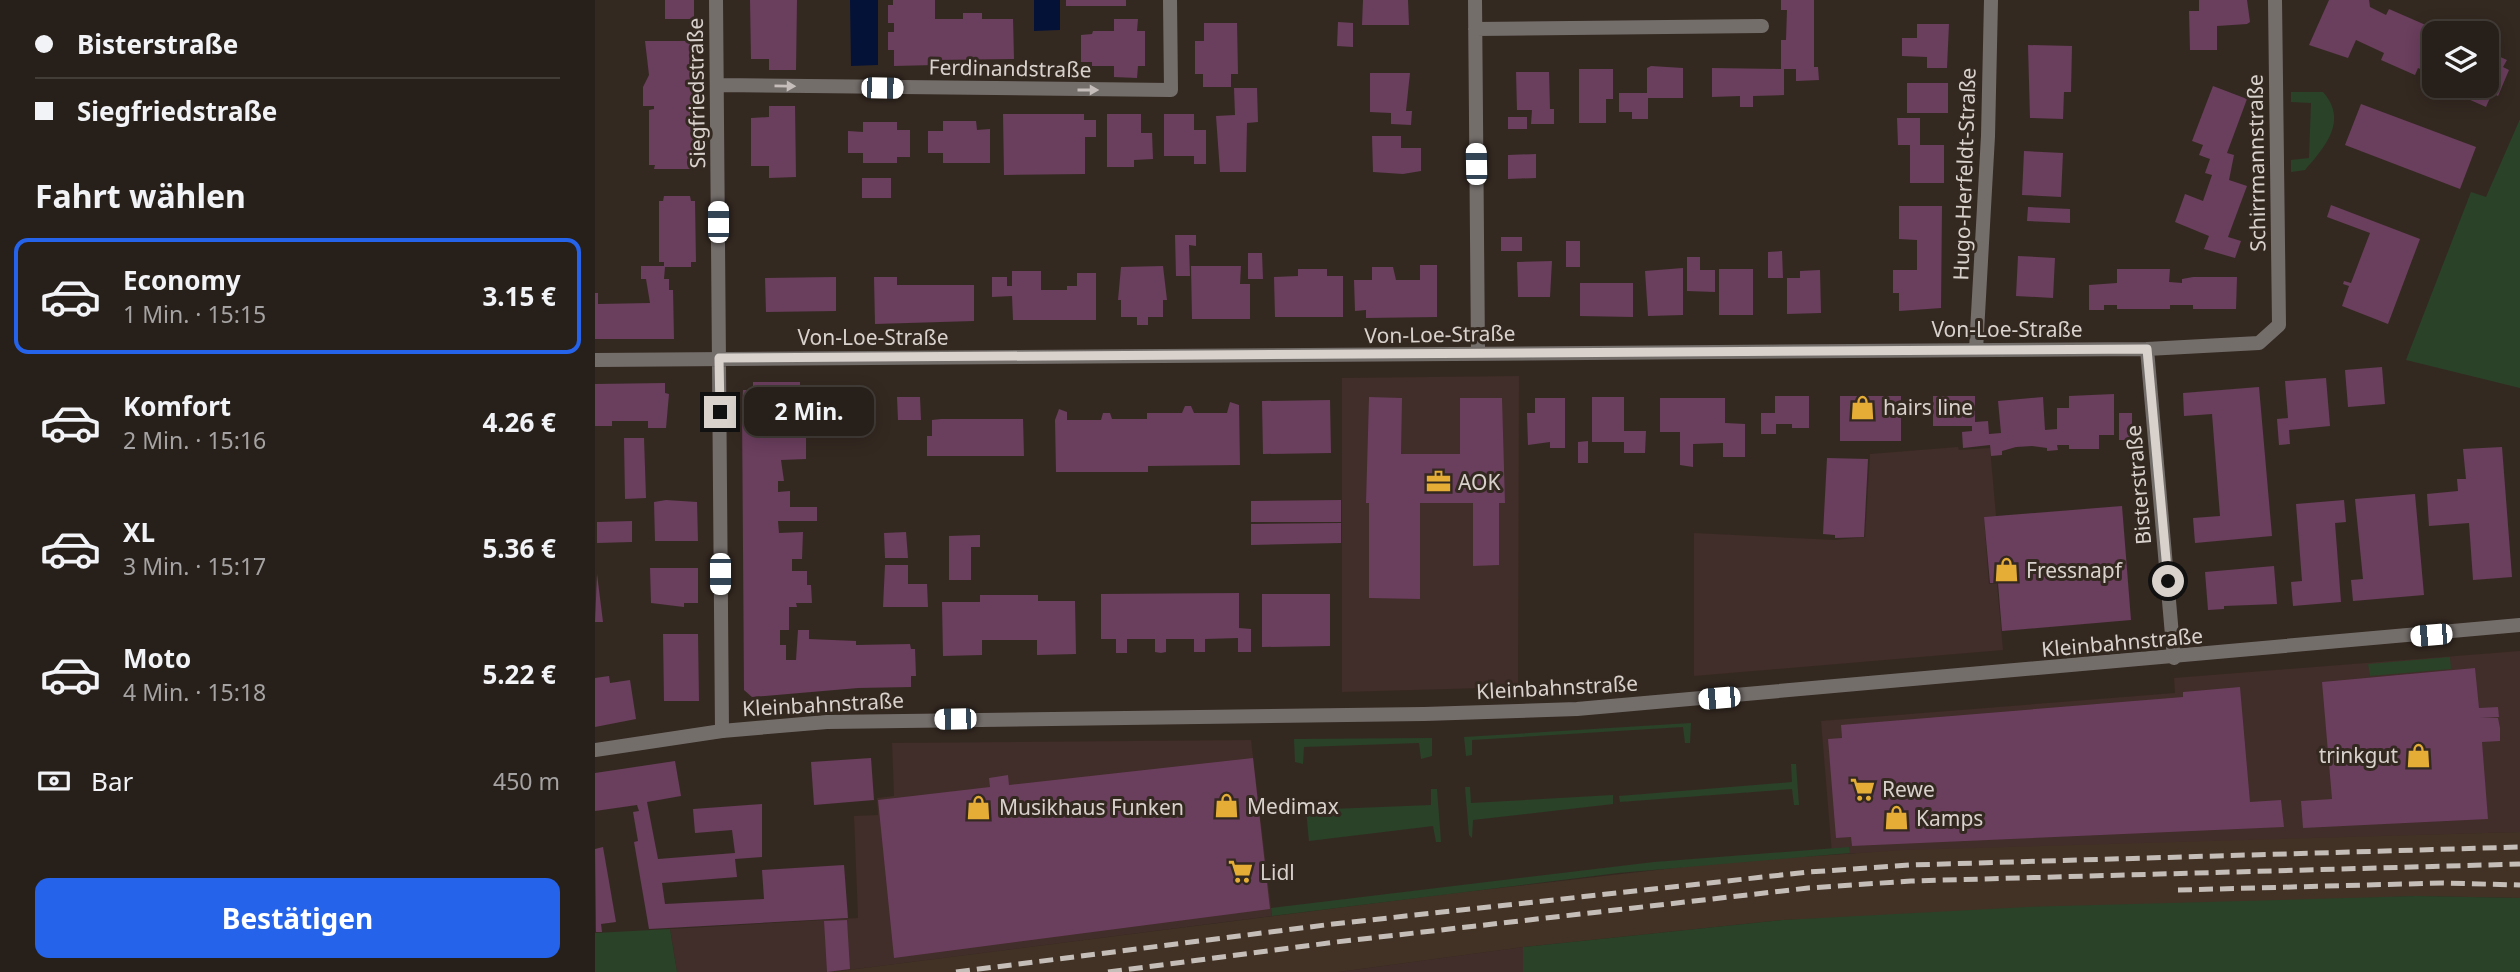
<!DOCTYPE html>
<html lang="de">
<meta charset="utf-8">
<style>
:root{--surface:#271f19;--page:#332c26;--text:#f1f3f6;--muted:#a4a2a2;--line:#433d38;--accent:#2563eb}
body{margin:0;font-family:"Noto Sans",sans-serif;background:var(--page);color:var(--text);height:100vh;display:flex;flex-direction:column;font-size:26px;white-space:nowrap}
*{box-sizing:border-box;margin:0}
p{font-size:23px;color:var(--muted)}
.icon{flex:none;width:38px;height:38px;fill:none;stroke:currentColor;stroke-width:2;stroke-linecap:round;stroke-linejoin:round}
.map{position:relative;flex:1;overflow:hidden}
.drawer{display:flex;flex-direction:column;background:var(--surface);width:595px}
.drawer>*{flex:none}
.guide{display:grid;align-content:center;height:154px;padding:0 35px;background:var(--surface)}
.buttons{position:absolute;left:1827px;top:21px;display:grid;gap:14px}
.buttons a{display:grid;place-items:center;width:77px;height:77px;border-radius:14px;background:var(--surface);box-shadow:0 4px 18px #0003,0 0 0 2px var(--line);font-size:35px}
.end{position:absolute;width:32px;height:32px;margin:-16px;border:9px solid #d8d1cc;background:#111;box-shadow:0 0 0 4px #111}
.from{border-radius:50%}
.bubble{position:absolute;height:49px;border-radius:14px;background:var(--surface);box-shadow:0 4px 18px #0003,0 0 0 2px var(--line);font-size:23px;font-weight:700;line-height:49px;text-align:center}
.car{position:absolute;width:21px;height:42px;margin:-21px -10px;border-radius:9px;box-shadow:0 0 5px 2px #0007;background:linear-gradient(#fff 24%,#345 0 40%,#fff 0 76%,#345 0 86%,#fff 0)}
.guide b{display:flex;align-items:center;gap:24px;height:66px;font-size:26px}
.guide b+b{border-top:2px solid var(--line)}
.guide i{width:18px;height:18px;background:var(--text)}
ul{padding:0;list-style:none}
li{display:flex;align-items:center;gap:21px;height:116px;margin:0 14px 10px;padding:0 21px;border:4px solid transparent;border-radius:14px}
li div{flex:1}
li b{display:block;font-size:26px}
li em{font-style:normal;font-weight:700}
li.on{border-color:var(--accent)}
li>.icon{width:63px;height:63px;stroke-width:1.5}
h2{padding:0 35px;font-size:32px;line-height:84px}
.pay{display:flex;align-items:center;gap:18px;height:77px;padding:0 35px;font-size:26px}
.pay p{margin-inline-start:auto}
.cta{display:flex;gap:14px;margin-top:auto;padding:14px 35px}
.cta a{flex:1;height:80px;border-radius:14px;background:var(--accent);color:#fff;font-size:28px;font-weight:700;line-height:80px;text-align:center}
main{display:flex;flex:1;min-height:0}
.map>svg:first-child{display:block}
.commercial{fill:#412d29}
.built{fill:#423226}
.green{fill:#2a4228}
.water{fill:#051238}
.building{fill:#6a3e5d}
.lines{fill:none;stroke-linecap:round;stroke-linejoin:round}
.minor{stroke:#746e6b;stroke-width:14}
.tertiary{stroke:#746e6b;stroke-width:14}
.rail{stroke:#c5beb8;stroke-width:5;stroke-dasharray:14 7;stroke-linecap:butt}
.oneway{fill:#c4bdb9}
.route{stroke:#d8d1cc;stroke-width:9}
.labels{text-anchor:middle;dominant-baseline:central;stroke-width:6;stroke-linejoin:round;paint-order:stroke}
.street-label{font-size:21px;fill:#d8d1cc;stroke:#342921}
.poi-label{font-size:21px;fill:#d8d1cc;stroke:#342921;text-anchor:start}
</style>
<main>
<section class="drawer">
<div class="guide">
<b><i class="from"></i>Bisterstraße</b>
<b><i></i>Siegfriedstraße</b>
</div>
<h2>Fahrt wählen</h2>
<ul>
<li class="on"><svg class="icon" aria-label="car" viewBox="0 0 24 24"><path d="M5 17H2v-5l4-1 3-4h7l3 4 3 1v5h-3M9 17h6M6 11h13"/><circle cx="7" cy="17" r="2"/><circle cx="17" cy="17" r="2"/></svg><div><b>Economy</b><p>1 Min. · 15:15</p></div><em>3.15 €</em></li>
<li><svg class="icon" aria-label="car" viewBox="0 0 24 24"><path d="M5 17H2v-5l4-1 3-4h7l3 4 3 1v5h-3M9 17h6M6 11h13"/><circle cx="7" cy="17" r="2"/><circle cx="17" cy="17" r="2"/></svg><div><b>Komfort</b><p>2 Min. · 15:16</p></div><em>4.26 €</em></li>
<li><svg class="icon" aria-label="car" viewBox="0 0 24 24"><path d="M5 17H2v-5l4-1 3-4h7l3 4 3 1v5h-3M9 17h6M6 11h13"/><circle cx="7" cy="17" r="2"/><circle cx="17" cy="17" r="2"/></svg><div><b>XL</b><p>3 Min. · 15:17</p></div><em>5.36 €</em></li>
<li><svg class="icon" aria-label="car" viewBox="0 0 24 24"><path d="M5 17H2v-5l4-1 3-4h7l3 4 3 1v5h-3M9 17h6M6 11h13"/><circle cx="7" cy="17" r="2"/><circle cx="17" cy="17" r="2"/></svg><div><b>Moto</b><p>4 Min. · 15:18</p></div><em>5.22 €</em></li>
</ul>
<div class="pay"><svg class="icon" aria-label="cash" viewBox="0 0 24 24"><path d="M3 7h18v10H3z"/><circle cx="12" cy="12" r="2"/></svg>Bar<p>450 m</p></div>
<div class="cta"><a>Bestätigen</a></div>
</section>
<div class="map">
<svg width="1925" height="972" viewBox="0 0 1925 972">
<rect width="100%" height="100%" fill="#342921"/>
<path class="commercial" d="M924 376 923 687 747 692V378Z
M1363 447 1364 450 1395 448 1401 516 1389 517 1394 584 1402 583 1408 650 1099 676V533L1240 540 1270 537 1275 454Z
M1925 651V832L1237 854 1226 721 1580 693 1579 678Z
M656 740 677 916 238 972H82L75 929 263 918 259 816 283 815 282 798 299 796 297 743Z
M928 947V972H743Z"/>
<path class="built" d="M1925 832V898L1822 896 1188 920 928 947 743 972H238L852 894 1131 862 1310 850Z"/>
<path class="green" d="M1696 92H1728C1753 120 1731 146 1710 170L1696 172V160L1714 158 1716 103 1696 102Z
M1925 119V388L1811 360 1876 192 1891 197Z
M1855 657 1856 669 1775 676 1773 664Z
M1096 723 1095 743H1090L1088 727 877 740V755L871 756 869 737Z
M837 738V756L826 759 824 743 709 747 708 764 700 762 699 739Z
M1196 764H1201L1204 805H1199L1197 789 1025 802 1024 796 1197 782Z
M870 787H875L876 803 1018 795V804L878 820 877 838 874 835Z
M836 789H842L846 842H841L838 826 714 841 711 810 836 805Z
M1254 847 1255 853 1023 873 677 916 676 908 1059 862Z
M1822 896 1925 898V972H928V947L1188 920 1432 907Z
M75 929 82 972H0V933Z"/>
<path class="water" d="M255 0H283V65L256 66Z
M439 0H465V30L439 31Z"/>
<path class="building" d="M70 0H99V19H70Z
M155 0H202L201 70H174V59H156Z
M298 0H340V19H368V13H387V19H418L419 59 340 60V65L299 66V50H293V32H299V23H293V5H298Z
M471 0H531V6H471Z
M768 0H813L814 25H767Z
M1186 0H1219V67H1223L1224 80 1201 81V69H1189V95L1158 96V107H1145V96L1117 97V68L1186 69V40H1191L1192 10H1186Z
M1604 0H1652L1655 22 1652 24 1622 26V50H1595L1594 11H1604Z
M1734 0H1774L1775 7 1791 15 1794 9 1849 33H1839V75L1823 68 1820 75 1786 60 1789 53 1761 40 1753 58 1714 45Z
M519 19H543L542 31H550V66H543L542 78 519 77V66H497V62H486V35L497 34 498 31H519Z
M743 22 758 23V47L742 46Z
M609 23H642L643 74H636V87H608V74H600V41H609Z
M1322 24H1354L1352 68H1332V57L1307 56V38H1322Z
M50 41H99L100 169H59L60 165H54V110L59 109V106H48V87L54 75Z
M1433 45 1477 46 1476 92H1469L1468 119 1435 118Z
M1892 51 1912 60 1908 67 1914 70 1903 96 1897 93 1891 107 1844 86H1892Z
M1056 66 1088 68V98H1053V119H1037V112H1024V93H1052V68Z
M984 69H1018V99H1011V123H984Z
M921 72H954L955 109H959V124H936L937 110H922Z
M775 73H815L811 111H817L816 125 796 124V113L775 112Z
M1312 83H1353V113H1312Z
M1618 86 1652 99 1632 153 1639 155 1634 180 1652 186 1633 237 1646 241 1640 258 1609 249 1614 236 1580 222 1590 194 1608 201 1617 175 1610 173 1615 159 1604 155 1608 145 1597 141Z
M639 88H662L663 122 652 123 651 172H625L621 116 640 115Z
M1766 104 1881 147 1865 189 1750 145Z
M174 106H200L201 177 174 178V166H156V118L174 117Z
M408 114H489V120H501V137H490V174L409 175Z
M512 114H546V133H557L558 159 539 160V167H512Z
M569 114H599V130H611V164H599V156H569Z
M913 117H932V129H913Z
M1302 118H1325V145H1349V183H1315V145H1303Z
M348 121H381L382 130 395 129V163H348V153H333V131H348Z
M268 122H302V130H315V157H302V163H268V153H253V131L268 132Z
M777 136H806V148H826V171L808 174 778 172Z
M1429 151 1468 153 1466 197 1427 195Z
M941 154V178L913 179V155Z
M267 178H296V198H267Z
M69 196H95L96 201H100L101 262H96V267H70L69 279H74V290H78L79 339H0V293H3V304L55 303 51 279H46V266H69V262H64V201H68Z
M1736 205 1825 239 1793 324 1747 306 1754 286 1748 284 1749 281 1756 283 1775 233 1732 217Z
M1304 206H1347L1346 308 1304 311V293H1298V270H1322V240L1304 239Z
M1433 207 1475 209V223L1432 221Z
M580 235H601V246L594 245 595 276H581Z
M906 237H927V251H906Z
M971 241H985V267H971Z
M1187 251 1188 278H1173V252Z
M653 253H667L668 279H653Z
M1423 256 1460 258 1458 298 1421 296Z
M1092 257H1105V270H1120V292L1092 291Z
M957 261 955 297H923L922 262Z
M825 265H842V317L771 318V310L760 311 759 280H777V267H798L801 280H825Z
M568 266 572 300H568V317H553V325H542V317H526V300H523L526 267Z
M596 266H646L645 284H655V319H597Z
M1088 268V315L1053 316 1050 271Z
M703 269H732V276H748V317H680L679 277 703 276Z
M1124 269H1158V315H1124Z
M1522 269H1575L1574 282 1587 283V279L1598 277H1642L1641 309H1598V305H1575V309H1522V305H1509V310H1494V285L1522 283Z
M1225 270 1226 313 1192 314V278H1205V271Z
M417 271H446V290H472V286H482V273H501V320H418L417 296 397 297V277H412V286H417Z
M241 277V311L171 312 170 278Z
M279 277H302V285H379V321L280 324Z
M985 283H1038V317L985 316Z
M1787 367 1790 404 1753 407 1750 370Z
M1731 378 1735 426 1694 430 1695 444 1684 445 1682 419 1693 418 1690 381Z
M158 382H205V395H195V400H200V422H211V459L186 460 189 481H183V492L195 491V507H222V521H183L184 533 208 532 207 559H197V571H212V585H216L217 603H201L202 607H194V630H185V645H191V660H201L203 630H214V639L261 641V645L315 644 316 649H320L321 676H316V687L263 688 157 697 149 690 147 407 148 390H158Z
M70 383V393L74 394 71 428H53V421H17V426H0V384Z
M1664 387 1677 536 1600 543 1598 518 1625 516 1617 414 1589 416 1588 393Z
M1519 394V435H1504V449H1474V445H1462L1463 450 1452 451V448L1437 446 1421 447 1407 451V455L1396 456 1395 445 1368 448 1367 432 1377 431V426H1338V396H1380V422L1393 421 1394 434 1406 433 1403 401 1448 397 1450 430 1462 429V408H1474V396Z
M1180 396H1214V428H1197V424H1181V434H1166V413H1180Z
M1245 396H1306V441H1245Z
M302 397H325L326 420H303Z
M774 397 807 398 806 454H865V398H907L910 503H904V565L878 566V503H825V599L774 598V503H771Z
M997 397H1029V431H1051L1050 453H1029V442H997Z
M940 398H970V448H955V442L933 445 932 413H940Z
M1065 398H1130V423L1150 424V457H1128V443L1098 444V467L1085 465V432H1065Z
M735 400 736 453 668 454 667 401Z
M635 402 644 405 645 465 553 466V472H461L460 420 464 409 472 412V420H506L508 413H515L517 419H552V413H587L590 406H596L599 413H632Z
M1524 413H1537V440H1524Z
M346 419H428L429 456H332V436H337V420Z
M29 438H49L51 498 30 499Z
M993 441V463H983V442Z
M1907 447 1917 577 1878 580 1874 523 1834 526 1832 494 1863 491 1862 479H1871L1868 449Z
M1232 458 1273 459 1269 537 1240 538V535L1228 534Z
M1820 494 1829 595 1758 601 1756 580 1768 579 1760 499Z
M71 500 102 502 103 541H60L59 502Z
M746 500V522H656V501Z
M1749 500 1751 522 1740 523 1746 602 1698 606 1696 582 1707 581 1701 504Z
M1527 506 1536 620 1407 631 1403 583H1395L1389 517Z
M37 521V542L2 543V522Z
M746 523V543L656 545V524Z
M311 532 313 558H290L289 533Z
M385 535V547H376V580H354V536Z
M290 565H313V584H332L333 607H288Z
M1679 566 1682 604 1629 606V609L1613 610 1610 572Z
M55 568H103V603H89V607L56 603Z
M2 574 8 622H0Z
M644 593V628L656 629V652H643V638L610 639V652H599V639H571V652L566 653 560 652V639H532V653H521V639H506V594Z
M667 594H735V646L667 647Z
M385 595H443V601H480L481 654 442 655V640H387V655L348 656 347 602H385Z
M68 634H103L104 701H69Z
M1880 668 1884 708 1903 707 1904 717 1885 718H1903L1905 728V741L1887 742 1893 819 1708 828 1706 801 1737 799 1727 682Z
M14 676 15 683 35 680 41 719 0 727V678Z
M1645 687 1655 802 1686 800 1689 827 1257 846 1256 837 1241 838 1233 739 1247 738 1246 725 1588 697V692Z
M276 758 279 800 219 805 216 762Z
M658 758 675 909 299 958 283 800 395 787 394 778 413 775 414 785Z
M80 761 86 796 52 802 63 859 140 853 137 830 100 833 98 809 167 804V857L140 859 142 877 67 883 70 904 169 899 167 870 249 865 253 918 54 929 39 842 43 841 38 812 44 811 42 805 0 811V773Z
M8 847 21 922 6 924 7 932H1L0 849Z
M252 920 255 969 232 972 229 921Z"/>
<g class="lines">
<path class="minor" d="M121 0 127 731
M880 0 883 354
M880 29 1167 26
M122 85 576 90 575 0
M1552 349 1579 658
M1381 350 1393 136 1396 0
M0 360 1552 349 1664 343 1684 325 1680 0"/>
<path class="tertiary" d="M0 750 127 731 232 722 829 714 982 709 1925 625"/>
<path class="rail" d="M1583 890 1847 883 1925 885
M361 972 738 924 1214 872 1315 865 1925 847
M513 972 741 942 1213 888 1316 881 1925 864"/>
</g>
<defs><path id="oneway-solid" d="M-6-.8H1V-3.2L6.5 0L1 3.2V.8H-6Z" transform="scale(1.75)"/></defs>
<g class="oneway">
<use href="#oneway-solid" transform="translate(190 86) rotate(1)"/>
<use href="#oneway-solid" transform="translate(493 90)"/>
</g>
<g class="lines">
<path class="route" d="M125 412 124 358 1552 349 1573 581"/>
</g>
<defs>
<symbol id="shop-bare" viewBox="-9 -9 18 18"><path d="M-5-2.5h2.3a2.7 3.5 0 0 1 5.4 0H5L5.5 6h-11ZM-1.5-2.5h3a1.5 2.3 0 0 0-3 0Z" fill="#e5ad35" stroke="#342921" stroke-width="2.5" paint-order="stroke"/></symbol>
<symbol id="office-bare" viewBox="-9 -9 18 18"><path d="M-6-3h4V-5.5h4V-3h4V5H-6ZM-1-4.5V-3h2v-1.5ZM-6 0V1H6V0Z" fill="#e5ad35" stroke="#342921" stroke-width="2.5" paint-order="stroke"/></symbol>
<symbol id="supermarket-bare" viewBox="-9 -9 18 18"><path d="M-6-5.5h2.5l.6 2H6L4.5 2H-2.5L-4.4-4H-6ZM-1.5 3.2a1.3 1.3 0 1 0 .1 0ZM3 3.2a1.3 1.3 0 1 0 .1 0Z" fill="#e5ad35" stroke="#342921" stroke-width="2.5" paint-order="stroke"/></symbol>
</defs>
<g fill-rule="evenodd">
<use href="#shop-bare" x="1250" y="390" width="35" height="35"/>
<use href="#office-bare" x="826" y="464" width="35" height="35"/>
<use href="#shop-bare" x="1394" y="552" width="35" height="35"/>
<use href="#shop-bare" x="1806" y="738" width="35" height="35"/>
<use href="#supermarket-bare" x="1250" y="772" width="35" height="35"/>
<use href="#shop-bare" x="614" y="788" width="35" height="35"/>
<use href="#shop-bare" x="366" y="790" width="35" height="35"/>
<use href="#shop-bare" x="1284" y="800" width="35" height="35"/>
<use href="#supermarket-bare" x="628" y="854" width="35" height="35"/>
</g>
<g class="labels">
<g class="street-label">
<text transform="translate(415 68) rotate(1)">Ferdinandstraße</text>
<text transform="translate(101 93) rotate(-91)">Siegfriedstraße</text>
<text transform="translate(1661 163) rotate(-91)">Schirrmannstraße</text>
<text transform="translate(1369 174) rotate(-88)">Hugo-Herfeldt-Straße</text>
<text x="1412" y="329">Von-Loe-Straße</text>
<text transform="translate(845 334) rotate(-1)">Von-Loe-Straße</text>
<text x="278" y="337">Von-Loe-Straße</text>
<text transform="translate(1543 485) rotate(-95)">Bisterstraße</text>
<text transform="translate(1527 642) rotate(-5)">Kleinbahnstraße</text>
<text transform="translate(962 687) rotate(-3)">Kleinbahnstraße</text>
<text transform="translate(228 704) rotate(-3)">Kleinbahnstraße</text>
</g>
<g class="poi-label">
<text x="1288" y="407">hairs line</text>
<text x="863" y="482">AOK</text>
<text x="1431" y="570">Fressnapf</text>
<text x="1803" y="755" text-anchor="end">trinkgut</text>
<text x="1287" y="789">Rewe</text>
<text x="652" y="806">Medimax</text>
<text x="404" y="807">Musikhaus Funken</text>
<text x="1321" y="818">Kamps</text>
<text x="665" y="872">Lidl</text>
</g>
</g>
</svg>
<div class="buttons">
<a><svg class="icon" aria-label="layers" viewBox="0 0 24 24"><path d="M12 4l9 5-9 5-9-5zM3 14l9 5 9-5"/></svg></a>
</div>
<i class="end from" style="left:1573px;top:581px"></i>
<i class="end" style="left:125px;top:412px"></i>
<div class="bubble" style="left:149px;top:387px;width:130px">2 Min.</div>
<i class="car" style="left:287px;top:88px;rotate:91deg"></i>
<i class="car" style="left:881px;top:164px;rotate:359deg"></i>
<i class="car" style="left:123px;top:222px;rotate:0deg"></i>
<i class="car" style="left:125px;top:574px;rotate:180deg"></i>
<i class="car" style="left:1836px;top:635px;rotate:265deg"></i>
<i class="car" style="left:1124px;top:698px;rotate:265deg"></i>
<i class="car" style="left:360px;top:719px;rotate:269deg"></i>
</div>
</main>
